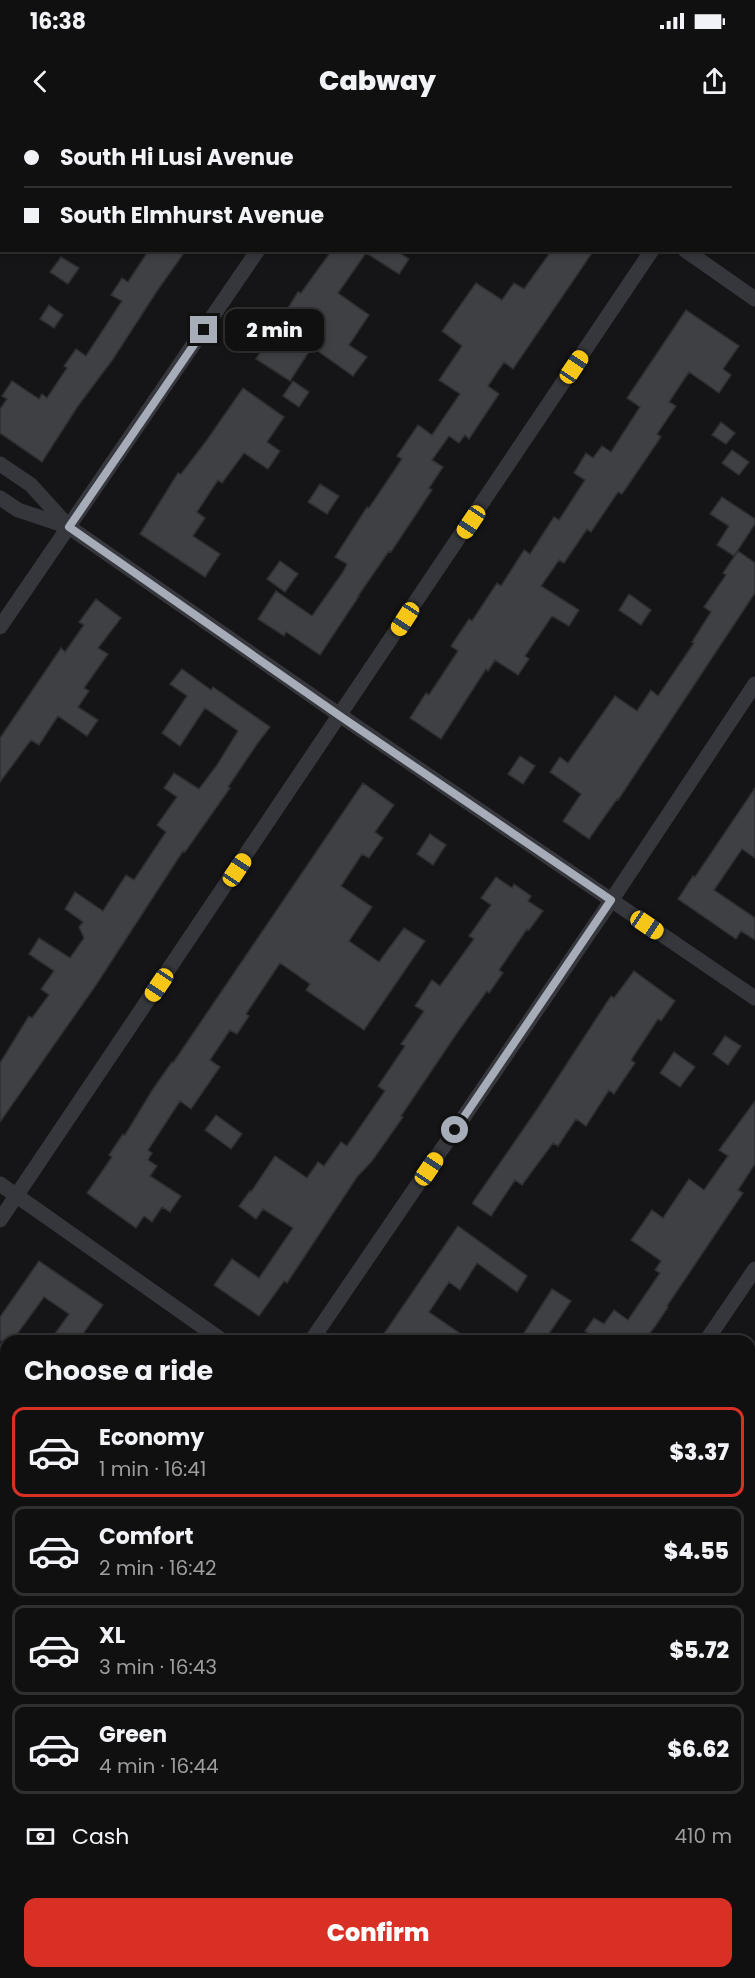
<!DOCTYPE html>
<meta charset="utf-8">
<style>
:root{--surface:#101011;--page:#1e1e1f;--text:#f1f3f6;--muted:#9c9d9f;--line:#303031;--accent:#d93025}
body{margin:0;font-family:Poppins,sans-serif;background:var(--page);color:var(--text);height:100vh;display:flex;flex-direction:column;font-size:22px;white-space:nowrap}
*{box-sizing:border-box;margin:0}
p{font-size:20px;color:var(--muted)}
.icon{flex:none;width:33px;height:33px;fill:none;stroke:currentColor;stroke-width:2;stroke-linecap:round;stroke-linejoin:round}
.map{position:relative;flex:1;overflow:hidden}
.details{position:absolute;left:0px;top:1215px;width:756px;height:644px;display:flex;flex-direction:column;background:var(--surface);border-radius:18px 18px 0 0;box-shadow:0 3px 9px #0003,0 0 0 2px var(--line)}
.details>*{flex:none}
.guide{position:absolute;left:0px;top:0px;width:756px;height:132px;box-shadow:0 3px 9px #0003,0 0 0 2px var(--line);display:grid;align-content:center;height:132px;padding:0 24px;background:var(--surface)}
.end{position:absolute;width:27px;height:27px;margin:-14px;border:8px solid #a6acb8;background:#111;box-shadow:0 0 0 3px #111}
.from{border-radius:50%}
.bubble{position:absolute;height:42px;border-radius:12px;background:var(--surface);box-shadow:0 3px 9px #0003,0 0 0 2px var(--line);font-size:20px;font-weight:800;line-height:42px;text-align:center}
.car{position:absolute;width:18px;height:36px;margin:-18px -9px;border-radius:8px;box-shadow:0 0 4px 2px #0007;background:linear-gradient(#f5c518 24%,#345 0 40%,#f5c518 0 76%,#345 0 86%,#f5c518 0)}
.guide b{display:flex;align-items:center;gap:21px;height:57px;font-size:22px}
.guide b+b{border-top:2px solid var(--line)}
.guide i{width:15px;height:15px;background:var(--text)}
ul{padding:0;list-style:none}
li{display:flex;align-items:center;gap:18px;height:90px;margin:0 12px 9px;padding:0 12px;border:3px solid var(--line);border-radius:12px}
li div{flex:1}
li b{display:block;font-size:22px}
li em{font-style:normal;font-weight:800}
li.active{border-color:var(--accent)}
li>.icon{width:54px;height:54px;stroke-width:1.5}
h2{padding:0 24px;font-size:27px;line-height:72px}
.pay{display:flex;align-items:center;gap:15px;height:66px;padding:0 24px;font-size:22px}
.pay p{margin-inline-start:auto}
.primary-button{display:flex;gap:12px;margin-top:auto;padding:12px 24px}
.primary-button a{flex:1;height:69px;border-radius:12px;background:var(--accent);color:#fff;font-size:24px;font-weight:800;line-height:69px;text-align:center}
.status{display:flex;justify-content:space-between;align-items:center;height:42px;padding:0 30px;background:var(--surface);direction:ltr}
.status svg{height:16px;fill:currentColor}
header{display:flex;justify-content:space-between;align-items:center;height:78px;padding:0 24px;background:var(--surface);font-size:27px;font-weight:800}
.map>svg:first-child{display:block}
.building{fill:#3f4044;stroke:#2e2f33;stroke-width:1.5}
.lines{fill:none;stroke-linecap:round;stroke-linejoin:round}
.minor{stroke:#35373c;stroke-width:15}
.tertiary{stroke:#35373c;stroke-width:18}
.secondary{stroke:#43464c;stroke-width:21}
.rail{stroke:#484b51;stroke-width:4.5;stroke-dasharray:8 6;stroke-linecap:butt}
.route{stroke:#a6acb8;stroke-width:8}
</style>
<div class="status"><b>16:38</b><svg viewBox="0 0 49 12"><path d="M0 12V9h3v3zM5 12V6h3v6zM10 12V3h3v9zM15 12V0h3v12zM26 1h20v11H26zM47 4h2v5h-2z"/></svg></div>
<header><svg class="icon" aria-label="back" viewBox="0 0 24 24"><path d="M15 5l-7 7 7 7"/></svg>Cabway<svg class="icon" aria-label="share" viewBox="0 0 24 24"><path d="M12 15V3M7 8l5-5 5 5M5 13v7h14v-7"/></svg></header>
<div class="map">
<svg width="755" height="1858" viewBox="0 0 755 1858">
<rect width="100%" height="100%" fill="#151517"/>
<path class="building" d="M149 130H186L157 171 113 239 78 286 42 342 0 313V289L7 279 2 276 12 261 39 279 42 274 47 278 67 248 64 246 76 229 86 236 122 181 111 175 122 158 128 162Z
M332 130H395L409 139 399 154 366 133 338 173 369 195 349 225 367 237 353 256 312 227 290 261 256 239 298 172 301 173Z
M552 130H594L513 249 504 242 488 266 499 274 469 319 465 315 459 323 449 316 432 340 443 347 429 368 432 370 391 432 389 431 358 476H359L320 535 286 512 284 516 258 499 276 471 312 496 343 452 347 444 335 437 367 387 369 388 402 339 397 336 418 305 432 315 460 274 439 260 462 226 442 211 476 163 502 180 514 163 524 169Z
M61 137 79 148 68 164 50 152Z
M49 185 63 195 54 208 40 199Z
M686 190 739 226 723 249 731 255 719 273 689 252 669 282 676 286 657 314 661 317 622 374 618 372 591 412 587 409 564 443 559 440 541 466 579 490 569 506 552 496 525 536 529 539 518 555 495 540 488 551 486 549 441 619 410 598 426 573 429 575 458 531 451 526 469 499 472 501 497 463 501 466 524 430 530 434 554 397 559 400 585 360 574 353 586 333 593 338 602 326 611 332 640 287 627 278Z
M293 261 309 272 299 287 283 276Z
M243 268 284 297 267 322 280 331 268 349 244 333 222 363 218 360 197 392 205 398 193 416 220 434 205 457 140 414 178 353 181 354 207 320Z
M721 302 735 313 726 324 712 315Z
M732 330 749 342 739 355 722 343Z
M320 364 339 376 327 394 308 382Z
M722 377 755 399V404L734 436 717 425 729 406 710 394Z
M738 431 755 443V473L618 680 617 679 589 719 563 701 581 674 550 652 560 637 568 643 615 576 637 591 651 570 658 576 694 523 692 522 711 492 704 487 726 455 723 453Z
M280 441 298 454 285 472 267 459Z
M629 474 651 490 641 505 619 490Z
M96 479 121 498 98 528 108 534 84 568 89 571 78 587 98 600 87 616 58 596 39 625 31 620 0 662V618L61 528 65 532 84 505 79 502Z
M182 549 211 570 213 567 270 607 257 624 228 667 230 668 185 732 183 731 96 865 0 1002V943L29 896 32 898 49 875 41 869 54 851 29 834 39 818 70 838 84 818 79 807 83 802 65 789 75 772 103 791 126 755 134 760 166 712 157 705 177 677 164 668 174 653 199 669 217 645 238 611 205 588 180 626 162 613 187 576 170 564Z
M520 636 535 646 523 664 508 654Z
M363 663 394 685 375 712 383 718 369 738 362 734 341 766 372 787 349 821 379 842 404 808 425 821 364 910 306 870 310 864 280 843 246 894 249 896 237 914 230 910 210 940 220 947 191 989 180 981 148 1030 152 1033 148 1040 157 1046 150 1056 181 1076 170 1092 162 1087 152 1102 144 1096 136 1108 87 1073 112 1037 109 1035 123 1014 125 1015 153 969 172 942 173 943Z
M755 668V738L742 729 714 770 755 798V820L741 811 736 819 678 779 693 756 695 757Z
M430 714 446 725 433 745 417 734Z
M496 757 512 768 514 764 531 776 528 781 543 791 529 810 527 809 499 850 503 853 489 873 487 871 457 913 401 996 403 997 372 1041 357 1057 287 1163 284 1161 259 1196 214 1165 232 1139 259 1158 293 1108 263 1089 256 1099 239 1086 250 1071 251 1072 275 1036 307 1058 318 1042 324 1046 341 1022 347 1026 385 971 378 966 405 926 401 924 424 891 415 886 432 860 440 866 474 819 469 816 491 785 481 778Z
M634 851 675 881 661 901 658 899 631 940 635 943 614 974 609 970 586 1006 576 999 558 1026 553 1023 522 1065 515 1060 491 1096 473 1084V1082L538 988 611 876 614 878Z
M725 916 741 926 728 945 713 934Z
M674 932 695 947 680 967 660 953Z
M755 981V1044L738 1070 743 1073 667 1186 668 1187 656 1205 644 1221H593L595 1217 585 1211 594 1198 604 1204 614 1190 628 1200 660 1153 655 1150 661 1141 631 1120 652 1090 663 1098 689 1059 704 1070 728 1036 719 1030Z
M216 995 242 1014 231 1029 205 1010Z
M458 1106 527 1156 517 1172 477 1143 460 1170 449 1162 429 1192 471 1221H379Z
M39 1141 103 1185 78 1221H50L69 1194 44 1177 12 1221H0V1197Z
M552 1169 571 1181 544 1221H519Z"/>
<g class="lines">
<path class="minor" d="M495 0 497 2
M346 2 347 0
M742 2 743 0
M685 130 755 179
M0 344 31 365 69 407 341 596 755 878
M0 378 18 390 66 406
M0 507 258 130
M0 1064 223 1221
M0 1100 652 130
M311 1221 611 781 755 564
M706 1221 755 1149
M750 1575 755 1579
M0 1626 6 1623
M273 1858 277 1852"/>
<path class="tertiary" d="M0 1681 6 1699"/>
<path class="secondary" d="M0 1740 6 1745
M0 1774 6 1775
M137 1852 145 1858"/>
<path class="rail" d="M0 1813 6 1827
M0 1843 7 1858
M18 1852 20 1858"/>
</g>
<g class="lines">
<path class="route" d="M204 210 69 407 340 596 611 780 455 1010"/>
</g>
</svg>
<i class="end from" style="left:455px;top:1010px"></i>
<i class="end" style="left:204px;top:210px"></i>
<div class="bubble" style="left:225px;top:189px;width:99px">2 min</div>
<i class="car" style="left:574px;top:247px;rotate:34deg"></i>
<i class="car" style="left:471px;top:402px;rotate:214deg"></i>
<i class="car" style="left:405px;top:499px;rotate:213deg"></i>
<i class="car" style="left:237px;top:750px;rotate:34deg"></i>
<i class="car" style="left:647px;top:805px;rotate:124deg"></i>
<i class="car" style="left:159px;top:865px;rotate:214deg"></i>
<i class="car" style="left:429px;top:1049px;rotate:34deg"></i>
<div class="guide">
<b><i class="from"></i>South Hi Lusi Avenue</b>
<b><i></i>South Elmhurst Avenue</b>
</div>
<section class="details">
<h2>Choose a ride</h2>
<ul>
<li class="active"><svg class="icon" aria-label="car" viewBox="0 0 24 24"><path d="M5 17H2v-5l4-1 3-4h7l3 4 3 1v5h-3M9 17h6M6 11h13"/><circle cx="7" cy="17" r="2"/><circle cx="17" cy="17" r="2"/></svg><div><b>Economy</b><p>1 min · 16:41</p></div><em>$3.37</em></li>
<li><svg class="icon" aria-label="car" viewBox="0 0 24 24"><path d="M5 17H2v-5l4-1 3-4h7l3 4 3 1v5h-3M9 17h6M6 11h13"/><circle cx="7" cy="17" r="2"/><circle cx="17" cy="17" r="2"/></svg><div><b>Comfort</b><p>2 min · 16:42</p></div><em>$4.55</em></li>
<li><svg class="icon" aria-label="car" viewBox="0 0 24 24"><path d="M5 17H2v-5l4-1 3-4h7l3 4 3 1v5h-3M9 17h6M6 11h13"/><circle cx="7" cy="17" r="2"/><circle cx="17" cy="17" r="2"/></svg><div><b>XL</b><p>3 min · 16:43</p></div><em>$5.72</em></li>
<li><svg class="icon" aria-label="car" viewBox="0 0 24 24"><path d="M5 17H2v-5l4-1 3-4h7l3 4 3 1v5h-3M9 17h6M6 11h13"/><circle cx="7" cy="17" r="2"/><circle cx="17" cy="17" r="2"/></svg><div><b>Green</b><p>4 min · 16:44</p></div><em>$6.62</em></li>
</ul>
<div class="pay"><svg class="icon" aria-label="cash" viewBox="0 0 24 24"><path d="M3 7h18v10H3z"/><circle cx="12" cy="12" r="2"/></svg>Cash<p>410 m</p></div>
<div class="primary-button"><a>Confirm</a></div>
</section>
</div>
